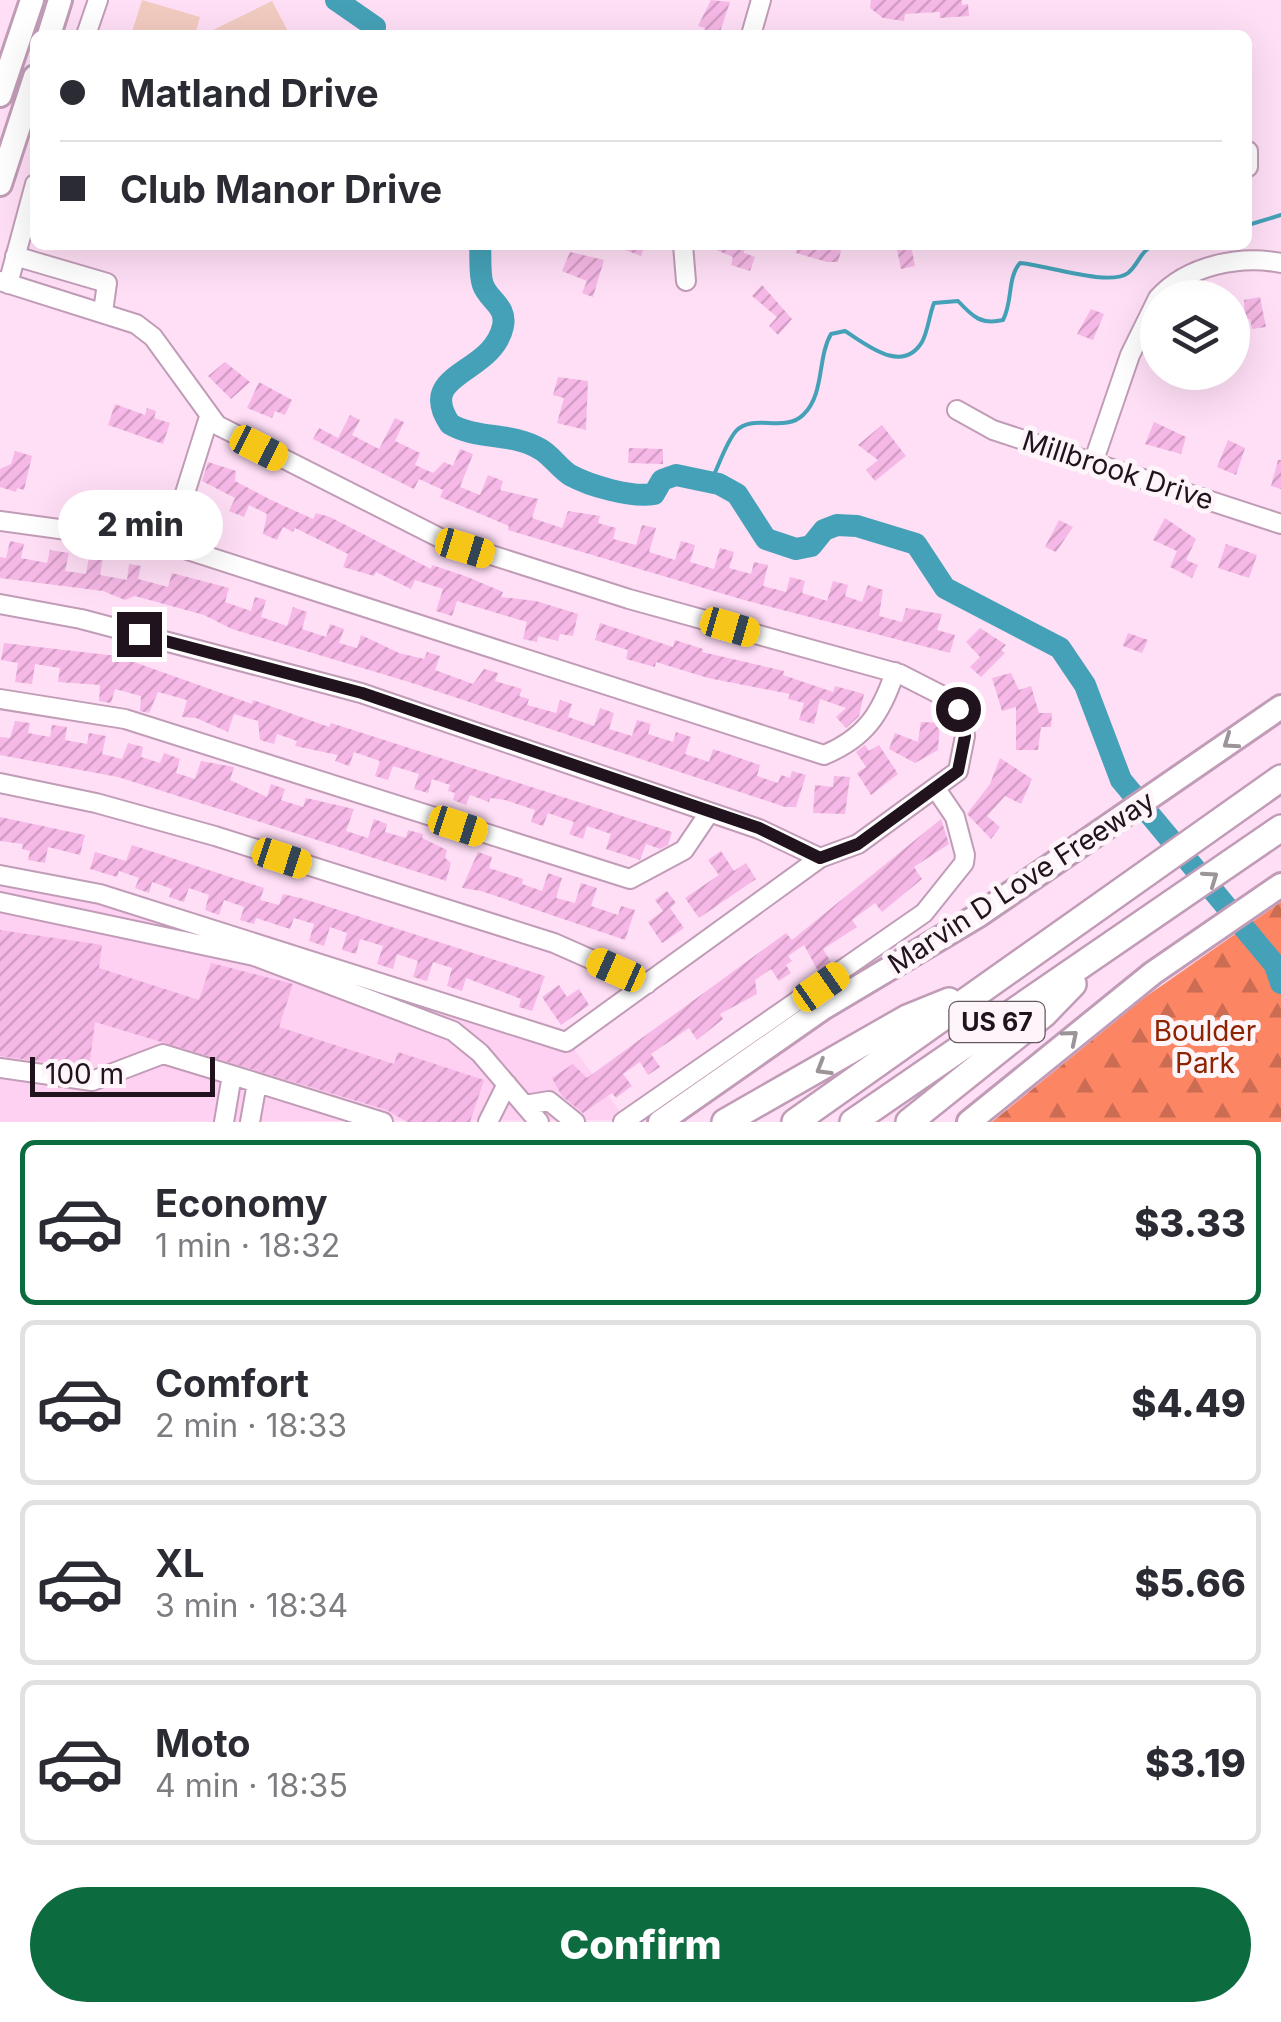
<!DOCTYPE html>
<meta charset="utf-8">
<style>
:root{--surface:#fff;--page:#f2f2f3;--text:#2b2b33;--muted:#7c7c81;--line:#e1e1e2;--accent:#0d6b40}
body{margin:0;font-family:Inter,sans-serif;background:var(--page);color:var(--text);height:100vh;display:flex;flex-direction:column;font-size:38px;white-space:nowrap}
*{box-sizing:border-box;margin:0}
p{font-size:32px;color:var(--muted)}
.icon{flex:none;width:55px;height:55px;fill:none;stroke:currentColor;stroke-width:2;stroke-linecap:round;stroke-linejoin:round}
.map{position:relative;height:1122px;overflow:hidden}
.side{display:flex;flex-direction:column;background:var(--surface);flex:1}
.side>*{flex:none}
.top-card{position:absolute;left:30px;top:30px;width:1222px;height:220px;border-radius:15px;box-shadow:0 10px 40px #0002;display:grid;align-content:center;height:220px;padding:0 30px;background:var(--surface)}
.buttons{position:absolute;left:1140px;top:280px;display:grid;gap:20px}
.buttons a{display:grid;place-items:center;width:110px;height:110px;border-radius:50%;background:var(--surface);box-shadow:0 10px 40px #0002;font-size:50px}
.scale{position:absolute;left:30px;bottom:25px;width:185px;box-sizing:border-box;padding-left:10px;border:5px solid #20131d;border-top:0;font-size:28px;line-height:35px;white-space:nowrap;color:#20131d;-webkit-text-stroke:8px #fdf5fa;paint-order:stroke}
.end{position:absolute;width:45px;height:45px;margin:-22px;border:12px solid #20131d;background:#fff;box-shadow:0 0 0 5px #fff}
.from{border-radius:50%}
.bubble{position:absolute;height:70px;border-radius:35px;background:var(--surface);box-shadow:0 10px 40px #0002;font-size:32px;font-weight:800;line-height:70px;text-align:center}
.car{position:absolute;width:30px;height:60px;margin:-30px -15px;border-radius:12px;box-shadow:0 0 8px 2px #0007;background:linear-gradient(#f5c518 24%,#345 0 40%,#f5c518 0 76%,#345 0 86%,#f5c518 0)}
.top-card b{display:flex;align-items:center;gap:35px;height:95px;font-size:38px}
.top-card b+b{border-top:2px solid var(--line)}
.top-card i{width:25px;height:25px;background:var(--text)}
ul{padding:18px 0 0;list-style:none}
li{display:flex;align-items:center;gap:30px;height:165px;margin:0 20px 15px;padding:0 10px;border:5px solid var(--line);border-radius:15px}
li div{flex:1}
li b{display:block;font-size:38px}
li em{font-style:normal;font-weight:800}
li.active{border-color:var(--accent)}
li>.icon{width:90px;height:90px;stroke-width:1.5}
.button{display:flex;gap:20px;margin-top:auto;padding:20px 30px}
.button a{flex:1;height:115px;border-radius:60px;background:var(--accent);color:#fff;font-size:40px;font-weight:800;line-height:115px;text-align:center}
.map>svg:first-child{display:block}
.built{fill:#fed0f1}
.forest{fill:url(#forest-firs)}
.pitch{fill:#f2cbc0}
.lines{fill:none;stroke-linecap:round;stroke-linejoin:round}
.stream{stroke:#45a1b7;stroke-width:4}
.river{stroke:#45a1b7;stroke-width:22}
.building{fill:url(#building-hatch)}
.minor-casing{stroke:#c19cb7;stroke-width:22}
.major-casing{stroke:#c19cb7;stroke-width:28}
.highway-casing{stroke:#c19cb7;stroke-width:30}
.minor{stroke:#fff;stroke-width:18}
.major{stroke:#fff;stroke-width:22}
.highway{stroke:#fff;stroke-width:25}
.oneway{stroke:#9b9599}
.route{stroke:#20131d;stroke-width:12}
.labels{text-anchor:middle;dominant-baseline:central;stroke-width:10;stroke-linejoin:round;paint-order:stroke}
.shield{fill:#fdf5fa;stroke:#62575f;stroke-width:2.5}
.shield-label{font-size:25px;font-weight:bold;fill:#20131d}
.street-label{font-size:28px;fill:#20131d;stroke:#fdf5fa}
.park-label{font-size:28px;fill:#8d2300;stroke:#fdf5fa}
</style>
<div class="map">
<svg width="1281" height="1122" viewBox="0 0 1281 1122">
<defs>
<pattern id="forest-firs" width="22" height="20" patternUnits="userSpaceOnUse" patternTransform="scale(2.5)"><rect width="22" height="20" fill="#fc8564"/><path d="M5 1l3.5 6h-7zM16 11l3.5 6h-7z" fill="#cc6c52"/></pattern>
<pattern id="building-hatch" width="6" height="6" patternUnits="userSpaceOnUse" patternTransform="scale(2.5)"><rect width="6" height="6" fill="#f6b8e6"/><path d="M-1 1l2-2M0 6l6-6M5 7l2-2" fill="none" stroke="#d39dc5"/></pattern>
</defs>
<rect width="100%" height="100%" fill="#ffdff6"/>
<path class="built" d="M0 879 75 891 574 1049 626 1120 0 1122Z"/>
<path class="forest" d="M1281 902V1122H992L1144 998Z"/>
<path class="pitch" d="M142 0 200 17 195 35H131Z
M272 1 290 35H203Z"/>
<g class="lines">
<path class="stream" d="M1248 225 1281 215
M711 481C719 466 725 444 736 431 752 413 785 433 803 415 825 394 817 358 831 334L845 331C866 344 902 375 922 342 928 331 929 316 934 303L958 301C973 317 981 325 1003 320 1013 301 1007 278 1020 263 1045 265 1110 287 1128 273 1139 264 1140 251 1154 245
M1275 965 1281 964"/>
<path class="river" d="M336 0 375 27 374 35
M480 245C481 257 479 274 483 285 489 301 507 306 503 326 493 375 415 372 450 424 477 440 512 432 540 449 551 455 559 468 570 475 590 486 632 498 654 494L662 480 676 475 719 484 737 494 766 539 796 549 811 546 824 530 837 525 857 526 916 544 945 588 1060 648 1085 685 1121 780 1275 965 1281 983"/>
</g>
<path class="building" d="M711 0 730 2 719 35H703L705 28 698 26Z
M871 0H962V5L968 4 969 16 940 18V12L905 14 904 21 883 18 870 8Z
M612 245H645L641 256Z
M704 245H745L744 253 755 257 750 271 731 265 733 257Z
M798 245H833L842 247 838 262H827L796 253Z
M896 245H911L915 266 901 269Z
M570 252 604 260 593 297 582 293 587 281 562 271Z
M762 285 792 319 778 335 769 326 777 317 752 296Z
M1260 297 1266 327 1252 329 1250 319 1245 320 1244 300Z
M1091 309 1104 314 1093 340 1077 334Z
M225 362 250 382 231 399 208 376Z
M558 377 588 381 586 430 557 423 564 398 553 395Z
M259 382 292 400 285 415 275 411 272 418 247 408Z
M115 404 145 415 147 408 156 411 154 418 170 423 163 444 108 425Z
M350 415 360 420 352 435 379 449 395 418 404 422 395 441 420 453 415 465 433 473 444 462 453 466 460 449 473 454 460 487 480 495 488 475 503 481 500 490 538 499 532 518 562 528 568 511 600 516 598 523 616 528 613 539 636 545 642 525 656 528 649 552 675 560 681 541 695 545 690 562 714 569 720 548 734 552 729 568 751 574 754 562 768 565 763 586 786 592 790 577 805 581 802 593 827 601 833 581 848 585 845 596 862 602 868 585 883 590 879 616 902 622 906 608 942 614 937 630 955 635 950 653 744 600 508 530 509 526 440 497 443 490 419 479 414 489 313 439 319 428 338 438Z
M1154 422 1186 437 1181 454 1145 444Z
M882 425 906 456 875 481 866 470 878 460 858 445Z
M1228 440 1245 448 1236 475 1217 467Z
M629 448 663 449V464L628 463Z
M15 451 32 456 24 490 17 488 16 492 0 487V469L11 464Z
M1278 460H1281V489L1271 486Z
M208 462 236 471 235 481 271 500 313 519 316 513 330 517 431 569 432 565 465 576 503 592 501 597 536 601 578 614 573 636 560 634 558 641 538 636 537 642 523 639 527 622 457 601 452 616 436 611 443 589 415 580 411 589 376 572 374 576 343 567 348 554 295 528 293 532 283 527 277 540 263 534 267 514 249 505 244 517 229 511 235 498 202 481Z
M1165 518 1196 539 1186 560 1198 565 1192 578 1170 567 1177 551 1153 540Z
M1059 520 1073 527 1056 552 1045 547Z
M10 541 24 544 21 558 47 563 50 550 69 553 65 571 86 574 89 556 103 558 100 575 127 580 129 564 141 566 138 579 168 587 172 573 229 588 225 602 251 611 255 597 266 600 261 617 287 626 293 607 307 612 302 629 326 637 330 624 344 629 339 643 357 648 361 635 399 653 424 659 427 652 440 656 435 670 473 684 484 669 498 673 495 681 522 689 519 696 529 699 527 705 556 713 560 700 572 704 568 717 594 726 600 708 614 713 609 729 632 736 637 720 651 724 648 734 673 742 676 732 691 737 685 754 709 762 713 749 760 765 757 776 778 783 781 775 790 778 792 771 806 775 796 807H785L409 682 232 629 204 615 135 596 125 600 103 591 0 578V557L6 558Z
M1226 544 1257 555 1249 578 1218 568Z
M600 623 673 647 675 640 703 649 702 652 784 671 783 675 833 692 835 686 864 694 859 716 846 728 836 717 846 708 820 699 814 724 799 720 804 703 788 699 790 694 708 678 656 662 655 667 626 659 628 650 595 640Z
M980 628 1006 645 1001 650 1005 653 981 677 970 667 980 657 966 642Z
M1128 633 1148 640 1142 653 1123 646Z
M4 643 117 656 252 704 253 700 329 727 331 723 672 832 668 845 660 849 646 844 640 860 606 849 611 834 587 826 583 839 569 834 574 822 548 813 543 826 531 822 535 810 505 800 490 798 489 802 470 795 466 805 453 800 455 793 448 791 450 785 432 779 428 793 414 789 419 774 393 766 388 780 375 776 380 761 354 752 349 766 335 761 338 755 295 746 297 741 277 734 274 744 260 740 258 721 234 714 228 732 196 718 182 717 187 700 158 692 149 713 140 711 141 696 115 689 111 703 99 701 100 685 58 682 60 668 35 664 32 684 15 682 18 663 1 660Z
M1011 673 1019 690 1031 686 1039 713H1052L1051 727H1041L1038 750H1016V707L1002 711 992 678Z
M15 721 30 723 28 733 50 737 52 725 67 727 65 740 87 744 89 733 106 736 102 754 122 759 128 743 143 747 141 757 160 763 164 753 180 759 176 773 195 779 201 761 234 767 230 780 267 797 271 784 285 789 281 800 303 807 306 798 354 809 346 831 368 838 374 819 387 824 385 832 406 838 408 830 423 834 422 838 447 850 445 858 451 863 446 881 118 777 0 755V737L10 738Z
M921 722 940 723 938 750 915 763 889 749 895 733 918 742Z
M865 745 869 751 879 745 898 774 871 795 857 773 866 767 856 752Z
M1000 758 1032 779 1021 804 1005 796 987 816 1000 827 991 839 967 814 990 784Z
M834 776 850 777 845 814 813 813 815 785 833 787Z
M0 817 85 835 80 855 48 847 45 863 28 860 30 851 22 849 23 844 0 841Z
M941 819 949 844 914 867 922 879 882 912 875 903 852 920 857 927 823 949 831 962 818 971 804 945 788 956 792 961 786 965 791 973 779 981 771 969 755 980 757 994 720 1014 723 1019 697 1040 689 1028 651 1054 660 1067 648 1075 640 1062 623 1074 632 1086 616 1098 612 1093 583 1113 562 1096 552 1078 573 1064 587 1078 786 933 792 940Z
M132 845 264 888 260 900 279 905 283 894 304 899 545 976 532 1011 519 1007 521 999 466 978 462 991 447 986 452 968 433 962 427 981 413 977 418 961 397 954 393 969 377 964 383 946 360 939 356 954 342 950 347 933 330 927 324 946 309 941 314 924 294 918 290 929 256 918 254 924 240 920 244 907 224 900 219 915 205 910 209 895 189 888 184 902 169 897 172 889 152 882 149 893 135 888 139 878 119 871 117 877 90 869 95 852 126 861Z
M721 851 734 871 746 863 756 879 699 918 685 898 719 875 708 860Z
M478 852 492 857 489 868 523 879 522 884 542 891 548 873 562 878 556 898 575 903 581 883 597 888 591 906 618 915 621 906 635 910 625 940 481 891 462 888Z
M667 891 676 903 670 908 684 928 662 943 648 922 663 911 655 900Z
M0 930 102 945 99 968 199 1000 211 963 293 984 279 1027 394 1064 398 1052 484 1080 470 1122H407L387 1110 95 1022 89 1068 0 1056Z
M559 985 567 997 579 989 589 1005 561 1025 542 997Z"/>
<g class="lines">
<defs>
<path id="minor" d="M86 35 98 0
M751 35 761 0
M1248 151V167
M683 245 686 281
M15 256 107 283 103 312
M0 281 136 324 153 337 217 425 444 540 629 599 900 674 949 699 963 722 965 736 958 771 858 844 820 858 566 1042 100 894 0 875
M8 284 35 184
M1158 298C1188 265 1240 255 1281 263
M957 410 993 430 1281 524
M1094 460 1130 355 1158 298
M0 521 169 544 824 755C865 738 881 714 895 672
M169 544 209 417
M0 604 81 619 361 693 759 829 820 858
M0 699 125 719 630 879 684 850 709 813
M0 783 96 803 215 836 554 943 647 984
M0 902 254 956 453 1031 480 1053 539 1122
M0 1068 92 1081 163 1054 232 1075
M525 1105 549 1101 575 1122
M224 1122 232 1075 383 1122
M250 1122 257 1083
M488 1122 507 1084
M623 1122 924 913 964 863 965 855 955 817 936 789"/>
<path id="major" d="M49 35 60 0
M0 95 32 0
M0 184 35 77
M660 1122 823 1008 979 915 1281 707
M969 1122 1153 973 1281 885"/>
<path id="highway" d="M725 1122 907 1018 949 1001
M795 1122 1281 778
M853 1122 1281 828
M909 1122 1044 1014 1073 984"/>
</defs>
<use href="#minor" class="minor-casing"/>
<use href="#major" class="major-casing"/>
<use href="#highway" class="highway-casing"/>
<use href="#minor" class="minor"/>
<use href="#major" class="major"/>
<use href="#highway" class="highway"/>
</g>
<defs><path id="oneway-chevron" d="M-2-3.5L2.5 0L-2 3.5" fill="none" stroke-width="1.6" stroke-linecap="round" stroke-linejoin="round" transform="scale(2.5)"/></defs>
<g class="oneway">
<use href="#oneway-chevron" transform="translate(1230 742) rotate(145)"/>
<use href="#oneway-chevron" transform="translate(1211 878) rotate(-35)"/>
<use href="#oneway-chevron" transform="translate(1071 1037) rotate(-40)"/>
<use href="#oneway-chevron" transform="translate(823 1068) rotate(149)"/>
</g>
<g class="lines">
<path class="route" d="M139 634 362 693 759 828 820 858 858 844 958 771 965 736 958 709"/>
</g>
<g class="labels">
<rect class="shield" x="949.5" y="1002" width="95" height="40" rx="8"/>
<g class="shield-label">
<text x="997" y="1022">US 67</text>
</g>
<g class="street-label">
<text transform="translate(1118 470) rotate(18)">Millbrook Drive</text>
<text transform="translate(1021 882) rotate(-33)">Marvin D Love Freeway</text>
</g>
<g class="park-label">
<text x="1205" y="1031">Boulder<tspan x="1205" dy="32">Park</tspan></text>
</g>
</g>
</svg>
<div class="buttons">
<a><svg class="icon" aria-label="layers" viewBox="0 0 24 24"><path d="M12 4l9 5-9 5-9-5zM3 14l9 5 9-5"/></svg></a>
</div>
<div class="scale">100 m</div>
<i class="end from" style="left:958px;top:709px"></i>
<i class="end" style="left:139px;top:634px"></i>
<div class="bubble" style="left:58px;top:490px;width:165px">2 min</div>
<i class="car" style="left:259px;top:448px;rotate:117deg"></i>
<i class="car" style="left:465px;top:548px;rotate:107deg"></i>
<i class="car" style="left:730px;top:627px;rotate:106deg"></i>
<i class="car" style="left:458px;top:826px;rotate:108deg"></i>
<i class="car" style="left:282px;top:858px;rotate:108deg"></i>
<i class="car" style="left:616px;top:970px;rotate:294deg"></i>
<i class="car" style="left:821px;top:987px;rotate:55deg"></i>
<div class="top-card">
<b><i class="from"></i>Matland Drive</b>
<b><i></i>Club Manor Drive</b>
</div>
</div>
<section class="side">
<ul>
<li class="active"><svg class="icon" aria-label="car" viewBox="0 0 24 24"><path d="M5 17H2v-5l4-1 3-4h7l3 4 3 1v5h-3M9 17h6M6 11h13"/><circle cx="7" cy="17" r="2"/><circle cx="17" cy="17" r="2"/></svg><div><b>Economy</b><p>1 min · 18:32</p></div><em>$3.33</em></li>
<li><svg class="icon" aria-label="car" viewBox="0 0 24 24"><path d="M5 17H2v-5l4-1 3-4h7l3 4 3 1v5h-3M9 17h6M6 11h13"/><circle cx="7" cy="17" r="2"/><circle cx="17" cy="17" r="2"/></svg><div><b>Comfort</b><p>2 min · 18:33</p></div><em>$4.49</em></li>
<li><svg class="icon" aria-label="car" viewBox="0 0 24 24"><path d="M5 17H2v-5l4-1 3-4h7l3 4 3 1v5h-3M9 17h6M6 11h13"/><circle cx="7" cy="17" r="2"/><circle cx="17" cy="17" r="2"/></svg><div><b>XL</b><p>3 min · 18:34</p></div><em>$5.66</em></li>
<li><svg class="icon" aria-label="car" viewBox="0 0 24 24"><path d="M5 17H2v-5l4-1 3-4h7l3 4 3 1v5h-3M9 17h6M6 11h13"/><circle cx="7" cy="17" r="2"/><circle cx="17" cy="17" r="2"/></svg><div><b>Moto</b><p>4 min · 18:35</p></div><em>$3.19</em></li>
</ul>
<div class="button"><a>Confirm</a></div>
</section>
